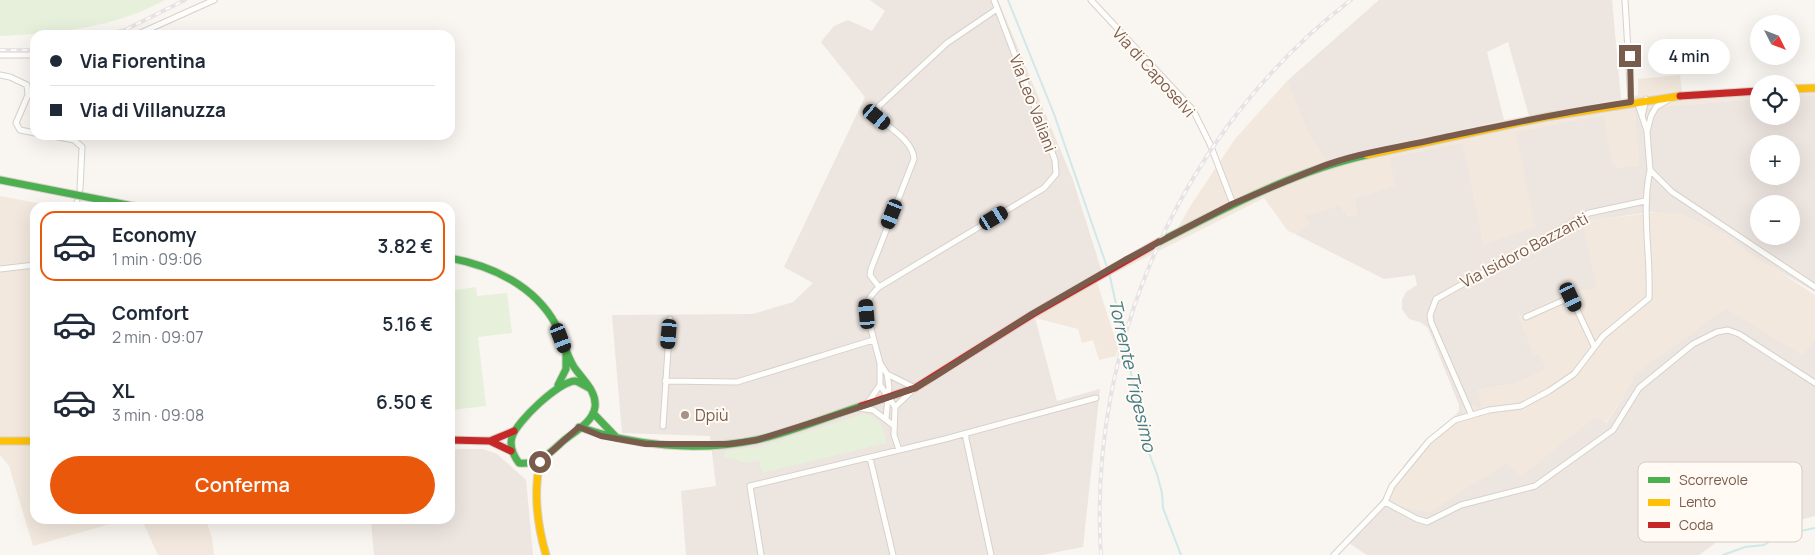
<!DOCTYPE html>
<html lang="it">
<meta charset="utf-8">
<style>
:root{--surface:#fff;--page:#f6f6f7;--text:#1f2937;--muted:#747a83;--line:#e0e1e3;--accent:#ea580c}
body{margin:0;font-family:Manrope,sans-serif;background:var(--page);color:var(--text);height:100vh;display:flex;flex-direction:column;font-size:19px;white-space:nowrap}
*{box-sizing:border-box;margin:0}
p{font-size:16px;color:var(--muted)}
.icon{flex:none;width:28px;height:28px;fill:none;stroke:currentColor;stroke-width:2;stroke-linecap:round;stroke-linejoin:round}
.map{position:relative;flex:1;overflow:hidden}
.details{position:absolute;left:30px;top:202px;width:425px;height:322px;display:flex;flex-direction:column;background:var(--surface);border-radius:15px;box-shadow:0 5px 20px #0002}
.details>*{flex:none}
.guide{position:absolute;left:30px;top:30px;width:425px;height:110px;border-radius:15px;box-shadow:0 5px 20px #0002;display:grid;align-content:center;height:110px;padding:0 20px;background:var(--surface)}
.needle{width:32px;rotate:132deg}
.buttons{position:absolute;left:1750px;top:15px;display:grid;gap:10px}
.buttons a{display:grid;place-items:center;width:50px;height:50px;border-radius:50%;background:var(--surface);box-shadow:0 5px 20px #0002;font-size:25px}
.end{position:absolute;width:22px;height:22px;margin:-11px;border:6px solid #7a5c4d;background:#fff;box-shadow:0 0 0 2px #fff}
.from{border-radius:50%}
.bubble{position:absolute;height:35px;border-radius:18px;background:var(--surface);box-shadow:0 5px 20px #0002;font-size:16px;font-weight:600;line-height:35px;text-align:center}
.car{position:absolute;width:15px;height:30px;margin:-15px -8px;border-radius:6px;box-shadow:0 0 4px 1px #0007;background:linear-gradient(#222 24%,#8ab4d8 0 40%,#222 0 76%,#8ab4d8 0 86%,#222 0)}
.guide b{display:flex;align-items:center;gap:18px;height:48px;font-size:19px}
.guide b+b{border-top:1px solid var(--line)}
.guide i{width:12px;height:12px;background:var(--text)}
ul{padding:9px 0 0;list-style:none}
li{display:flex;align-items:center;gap:15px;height:70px;margin:0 10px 8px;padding:0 10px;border:2px solid transparent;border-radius:15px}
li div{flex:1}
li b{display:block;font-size:19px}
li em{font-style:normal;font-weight:600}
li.on{border-color:var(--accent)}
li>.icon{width:45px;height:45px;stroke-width:1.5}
.action{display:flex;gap:10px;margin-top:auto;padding:10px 20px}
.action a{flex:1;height:58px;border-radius:30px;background:var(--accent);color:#fff;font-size:20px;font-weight:600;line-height:58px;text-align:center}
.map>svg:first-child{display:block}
.residential{fill:#f2e8de}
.industrial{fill:#ede5e0;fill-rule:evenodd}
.green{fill:#e7f0db}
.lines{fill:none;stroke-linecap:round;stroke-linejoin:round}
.stream{stroke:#d0e8ea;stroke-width:2}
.street-casing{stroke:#d7d1cb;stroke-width:7}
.fast-casing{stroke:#d9d2cb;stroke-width:9}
.slow-casing{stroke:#d9d2cb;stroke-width:9}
.jam-casing{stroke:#d9d2cb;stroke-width:9}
.street{stroke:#fefefd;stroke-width:5}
.fast{stroke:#4caf50;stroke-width:7}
.slow{stroke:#ffc107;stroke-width:7}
.jam{stroke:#c62828;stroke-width:7}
.rail-casing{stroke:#e6e3e7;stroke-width:4}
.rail{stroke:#fffaf3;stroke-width:2;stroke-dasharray:5.5;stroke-linecap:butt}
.route{stroke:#7a5c4d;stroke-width:6}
.poi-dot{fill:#a69286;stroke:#fffaf3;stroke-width:2}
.labels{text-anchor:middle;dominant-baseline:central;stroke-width:4;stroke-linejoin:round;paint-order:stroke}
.street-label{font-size:16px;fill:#7a5c4d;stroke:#fffaf3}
.poi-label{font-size:16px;fill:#7a5c4d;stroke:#fffaf3;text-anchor:start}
.water-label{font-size:18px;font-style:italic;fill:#437c86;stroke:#fffaf3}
.key{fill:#fffaf3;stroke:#d7cbc1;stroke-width:1}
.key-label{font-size:14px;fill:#7a5c4d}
</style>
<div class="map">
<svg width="1815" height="555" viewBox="0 0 1815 555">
<rect width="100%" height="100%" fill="#f9f5f0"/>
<path class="residential" d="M1680 75 1682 92 1759 88V99L1633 109 1635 113 1639 165 1618 168 1517 132 1535 227 1482 246 1463 143 1396 186 1354 198 1357 215 1347 216 1340 205 1306 216 1311 224 1295 234 1288 231 1264 198 1097 282 1118 348 1116 356 1099 360 1093 340 1082 343 1078 329 1035 318 1033 310 1176 231 1191 205 1235 139 1287 81 1311 134 1327 161 1504 120 1621 99 1638 95V79Z
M1815 84V95L1791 97V86Z
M0 196 58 207 35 208V520H124L33 546 9 466 0 455Z
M1665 211 1679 213 1723 234 1815 295V339L1802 355 1634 375 1621 401 1605 423 1521 478 1458 495 1430 512 1406 507 1401 513 1384 497 1407 461 1426 440 1470 404 1478 390 1509 384 1534 356 1517 316 1571 292 1597 289 1581 222Z
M142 520H206L212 538 214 555H158Z"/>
<path class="industrial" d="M870 0H998L1073 180 1102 272 1033 310 1057 401 1100 389 1083 547 1042 555H686L681 491 716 486 710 436 622 433 612 315 753 314 793 302 813 283 784 267 865 97 821 42 834 26 848 20 872 31 885 11Z
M1379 0H1612L1621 99 1529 116 1508 42 1487 52 1504 120 1327 161 1310 135 1287 81Z
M1815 95V292L1767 264 1723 234 1679 213 1650 212 1582 222 1597 289 1571 292 1518 316 1534 355 1539 354 1546 369 1510 385 1508 384 1478 390 1481 409 1470 404 1466 412 1450 421 1459 411V405L1428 328 1420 322 1409 319 1402 309V300L1406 292 1417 285 1415 275 1384 279 1295 234 1310 224 1305 216 1340 205 1347 216 1357 215 1354 198 1395 186 1390 158 1463 143 1483 245 1535 227 1516 132 1603 116 1612 165 1619 168 1639 165 1635 113 1632 109 1759 99V116H1791V97ZM1759 144H1791V176H1759ZM1759 204H1791V236H1759Z
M1726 309 1802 355 1815 339V516L1721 539 1699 555H1367L1346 541 1384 497 1401 513 1406 507 1430 512 1507 463 1521 477 1595 417 1606 423 1621 401 1634 375Z
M450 449H483L497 454 526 480 533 555H374L371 520H450Z"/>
<path class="green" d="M0 0H165C114 28 58 33 0 36Z
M476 287 477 296 507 293 512 333 478 337 486 406 451 410 450 291Z
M864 414C881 416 883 429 887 443L762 473 759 460 745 463 733 458 724 459 725 451 759 447Z"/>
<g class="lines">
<path class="stream" d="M1008 0 1054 114 1107 267
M1109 272 1139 410 1144 440 1157 474 1162 493 1163 508 1181 555
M1723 555 1745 547 1764 545 1777 536 1815 528"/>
<defs>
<path id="street" d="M1091 0 1193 110 1210 144 1233 204
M1625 0 1631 102
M136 35 214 0
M0 55H35
M0 75 10 77 27 85 28 95 16 123 20 130 35 133
M1671 98 1656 107 1651 116 1647 132 1650 170 1672 192 1815 287
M1637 101 1647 131
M1642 116 1646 99
M48 135 74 140 82 147 80 189
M76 208 77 202
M0 269 35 265
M879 287 870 275 871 269 914 159C913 141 890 128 877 117L879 106 947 43 997 9
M1526 317 1571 297 1594 346
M887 374 915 388 895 407 894 435 899 450
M665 381 737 382 873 340
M880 385 895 407
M867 404 880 385V364
M858 408 873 410 893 425
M1471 414 1431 322 1430 315 1436 299 1589 213 1645 201
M886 418 889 387 887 374 880 363 867 314C866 301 870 296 879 287L1044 188 1056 174 1055 160 994 0
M663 426 670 319
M965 434 991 555
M870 458 893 555
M1385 502 1417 519 1427 522 1461 505 1535 486 1613 430 1639 388 1693 344 1717 332 1728 330 1739 334 1815 383
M761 555 750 486 945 439 1096 398
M1334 555 1385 502 1392 486 1429 441 1455 420 1489 410 1521 406 1549 391 1574 374 1603 336 1649 298C1651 255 1641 212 1650 170"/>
<path id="fast" d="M0 180 143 208
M1159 242C1226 208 1294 171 1367 155
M450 258C493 266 535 286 556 325 563 339 566 354 574 367 582 379 597 391 595 407 593 423 572 433 562 442 548 455 538 465 519 463 513 455 509 447 512 437 516 422 560 380 576 381L589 388
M558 385 566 369V354
M593 413 617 438
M579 427C635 446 697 452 756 440 790 433 827 417 861 406"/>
<path id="slow" d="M1791 89 1815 88
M1367 155 1546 117 1680 96
M0 441H35
M540 462C533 494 537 524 546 555"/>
<path id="jam" d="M1680 96 1759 91
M861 406 915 388 1033 314 1159 242
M450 440 490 441 511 451
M490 441 514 431"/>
</defs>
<use href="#street" class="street-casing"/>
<use href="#fast" class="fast-casing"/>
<use href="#slow" class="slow-casing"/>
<use href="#jam" class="jam-casing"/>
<use href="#street" class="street"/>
<use href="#fast" class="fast"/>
<use href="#slow" class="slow"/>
<use href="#jam" class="jam"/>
<defs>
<path id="rail" d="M105 35 125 30 185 0
M0 50H35
M1101 555C1087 344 1183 128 1351 0"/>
</defs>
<use href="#rail" class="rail-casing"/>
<use href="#rail" class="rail"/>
</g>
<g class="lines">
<path class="route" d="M540 462 579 427 601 436 646 444H730L757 440 867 405 915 388 934 377 1032 314 1125 260 1232 204 1318 168C1355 153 1397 148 1436 139 1500 126 1565 111 1631 102L1630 56"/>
</g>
<circle class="poi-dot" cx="685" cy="415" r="5"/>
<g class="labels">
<g class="street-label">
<text transform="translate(1154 72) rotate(48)">Via di Caposelvi</text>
<text transform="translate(1033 103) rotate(69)">Via Leo Valiani</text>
<text transform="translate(1524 250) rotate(-28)">Via Isidoro Bazzanti</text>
</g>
<g class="poi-label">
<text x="695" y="415">Dpiù</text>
</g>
<g class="water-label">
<text transform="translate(1133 375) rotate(77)">Torrente Trigesimo</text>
</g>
</g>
<rect x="1638" y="462" width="164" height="80" rx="8" class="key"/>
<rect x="1648" y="477" width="22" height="6" fill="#4caf50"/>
<rect x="1648" y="499" width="22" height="7" fill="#ffc107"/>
<rect x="1648" y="522" width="22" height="6" fill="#c62828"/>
<g class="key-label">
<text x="1679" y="485">Scorrevole</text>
<text x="1679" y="507">Lento</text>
<text x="1679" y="530">Coda</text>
</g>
</svg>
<div class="buttons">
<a><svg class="needle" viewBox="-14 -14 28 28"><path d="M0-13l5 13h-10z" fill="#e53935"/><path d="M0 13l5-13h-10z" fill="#747a83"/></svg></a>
<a><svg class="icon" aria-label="locate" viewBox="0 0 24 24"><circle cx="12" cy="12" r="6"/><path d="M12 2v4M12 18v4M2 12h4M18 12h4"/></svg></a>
<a>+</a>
<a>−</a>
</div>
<i class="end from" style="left:540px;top:462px"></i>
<i class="end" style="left:1630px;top:56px"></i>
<div class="bubble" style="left:1648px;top:39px;width:82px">4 min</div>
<i class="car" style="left:877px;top:117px;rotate:130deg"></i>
<i class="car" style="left:892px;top:214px;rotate:201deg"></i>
<i class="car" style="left:994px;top:218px;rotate:59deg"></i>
<i class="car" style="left:1571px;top:297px;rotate:155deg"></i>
<i class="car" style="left:867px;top:314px;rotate:355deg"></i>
<i class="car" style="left:669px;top:334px;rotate:185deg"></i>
<i class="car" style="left:561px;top:338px;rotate:159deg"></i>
<div class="guide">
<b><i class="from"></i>Via Fiorentina</b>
<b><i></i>Via di Villanuzza</b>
</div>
<section class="details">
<ul>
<li class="on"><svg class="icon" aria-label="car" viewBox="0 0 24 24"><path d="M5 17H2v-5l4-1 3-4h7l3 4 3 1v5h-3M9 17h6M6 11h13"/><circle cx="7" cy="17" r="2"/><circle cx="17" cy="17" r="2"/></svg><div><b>Economy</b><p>1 min · 09:06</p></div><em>3.82 €</em></li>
<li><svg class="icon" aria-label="car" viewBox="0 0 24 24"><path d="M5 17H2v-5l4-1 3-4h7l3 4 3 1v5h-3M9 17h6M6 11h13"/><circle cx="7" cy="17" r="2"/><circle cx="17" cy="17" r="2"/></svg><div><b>Comfort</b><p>2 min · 09:07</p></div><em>5.16 €</em></li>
<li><svg class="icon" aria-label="car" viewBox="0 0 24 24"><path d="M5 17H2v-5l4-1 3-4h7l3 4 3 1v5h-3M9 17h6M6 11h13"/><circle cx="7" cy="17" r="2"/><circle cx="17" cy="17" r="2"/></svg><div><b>XL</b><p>3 min · 09:08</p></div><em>6.50 €</em></li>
</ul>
<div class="action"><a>Conferma</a></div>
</section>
</div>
